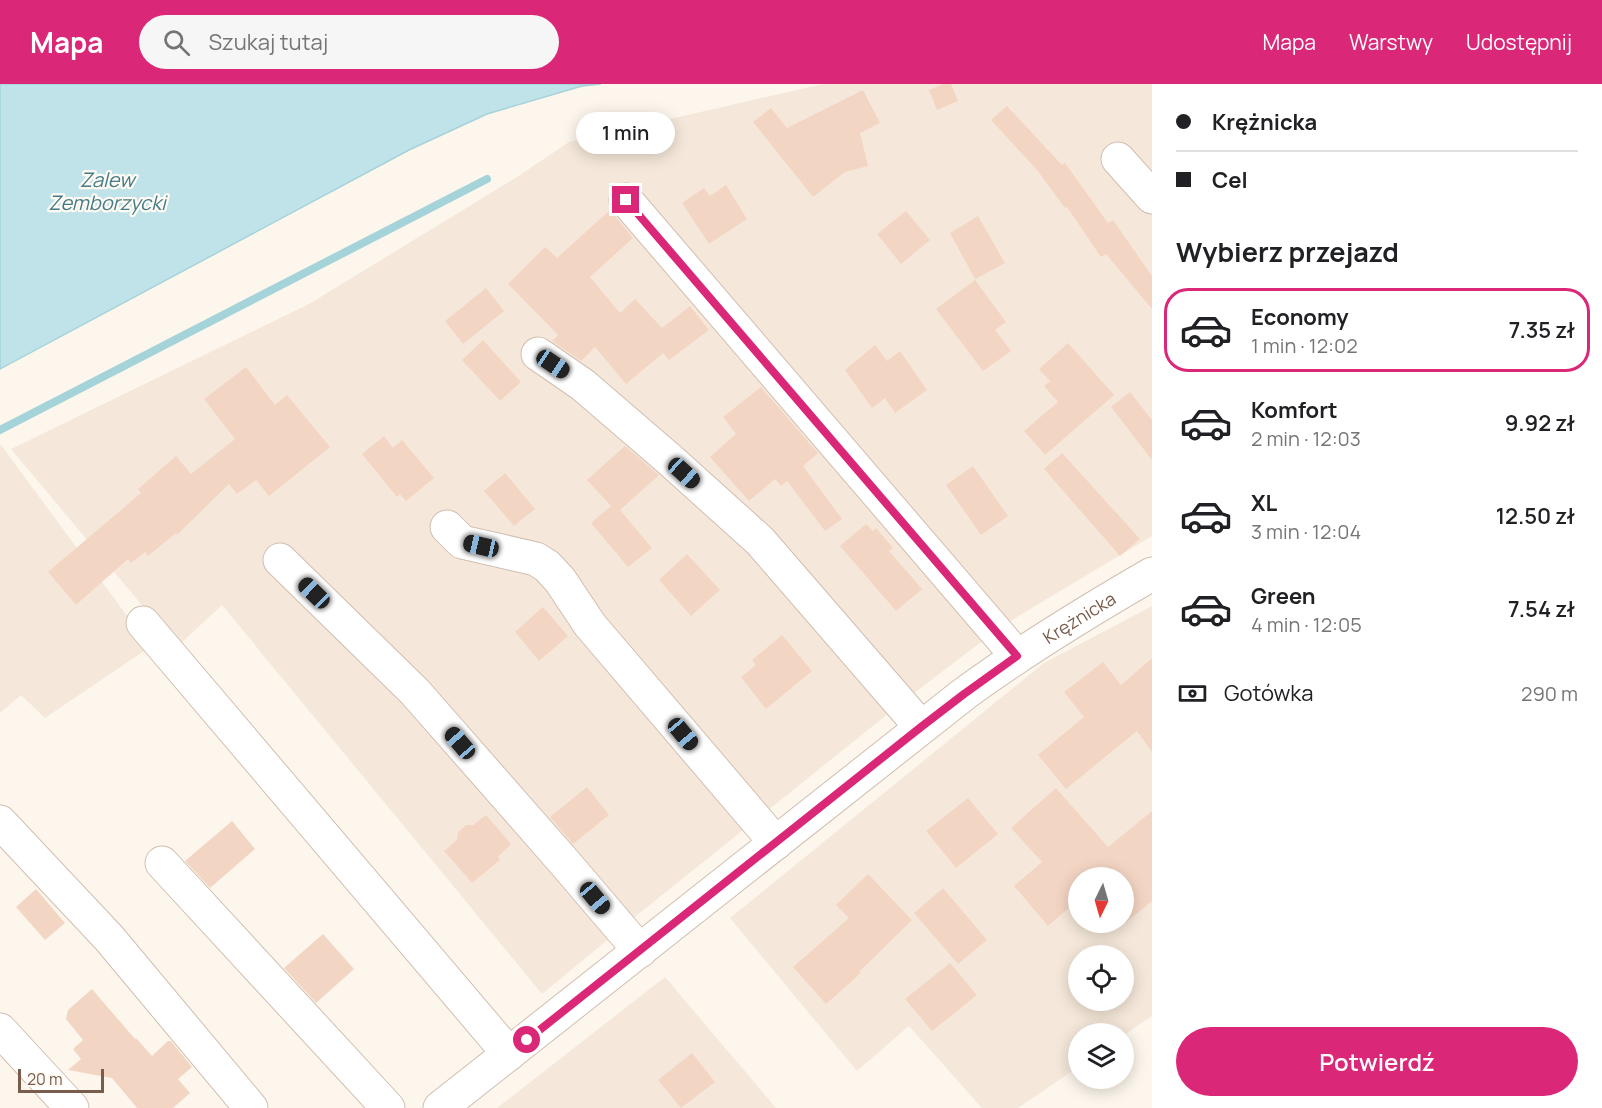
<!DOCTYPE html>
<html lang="pl">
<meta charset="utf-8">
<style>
:root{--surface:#fff;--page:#f6f6f6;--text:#202124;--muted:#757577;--line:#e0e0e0;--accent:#db2777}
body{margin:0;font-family:Manrope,sans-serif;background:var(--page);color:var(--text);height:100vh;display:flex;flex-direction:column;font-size:22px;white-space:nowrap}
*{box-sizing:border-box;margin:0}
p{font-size:20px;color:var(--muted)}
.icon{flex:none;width:33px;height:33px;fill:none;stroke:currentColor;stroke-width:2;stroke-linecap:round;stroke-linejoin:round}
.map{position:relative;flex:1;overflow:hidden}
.panel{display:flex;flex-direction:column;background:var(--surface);width:450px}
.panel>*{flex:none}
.banner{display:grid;align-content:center;height:132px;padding:0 24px;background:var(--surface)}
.needle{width:39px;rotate:185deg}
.tools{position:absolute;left:1068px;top:783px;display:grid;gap:12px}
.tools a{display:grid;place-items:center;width:66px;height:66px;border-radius:50%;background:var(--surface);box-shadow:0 3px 15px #0003;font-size:30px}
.scale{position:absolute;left:18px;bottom:15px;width:86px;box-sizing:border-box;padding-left:6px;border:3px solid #7a5c4d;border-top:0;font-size:16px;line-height:21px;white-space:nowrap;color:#7a5c4d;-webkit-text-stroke:4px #fffaf3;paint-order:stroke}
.end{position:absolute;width:27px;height:27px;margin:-14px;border:8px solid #db2777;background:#fff;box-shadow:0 0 0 3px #fff}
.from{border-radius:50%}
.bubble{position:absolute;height:42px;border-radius:21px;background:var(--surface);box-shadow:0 3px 15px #0003;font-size:20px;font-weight:600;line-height:42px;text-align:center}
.car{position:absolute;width:18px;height:36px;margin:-18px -9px;border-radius:8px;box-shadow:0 0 4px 2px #0007;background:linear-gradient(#222 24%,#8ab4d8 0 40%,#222 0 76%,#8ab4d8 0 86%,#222 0)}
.banner b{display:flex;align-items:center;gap:21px;height:57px;font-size:22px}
.banner b+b{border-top:2px solid var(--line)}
.banner i{width:15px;height:15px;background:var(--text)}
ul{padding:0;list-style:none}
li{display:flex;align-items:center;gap:18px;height:84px;margin:0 12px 9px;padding:0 12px;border:3px solid transparent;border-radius:24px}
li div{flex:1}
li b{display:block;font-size:22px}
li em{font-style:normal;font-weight:600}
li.on{border-color:var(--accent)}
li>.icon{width:54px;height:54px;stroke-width:1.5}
h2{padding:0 24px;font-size:27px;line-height:72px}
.pay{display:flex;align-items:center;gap:15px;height:66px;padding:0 24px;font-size:22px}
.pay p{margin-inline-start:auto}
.cta{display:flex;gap:12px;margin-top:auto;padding:12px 24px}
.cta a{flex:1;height:69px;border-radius:36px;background:var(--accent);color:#fff;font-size:24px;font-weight:600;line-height:69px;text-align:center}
header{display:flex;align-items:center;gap:36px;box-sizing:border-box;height:84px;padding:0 30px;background:var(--accent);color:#fff}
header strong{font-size:28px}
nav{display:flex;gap:33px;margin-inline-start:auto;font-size:21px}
.search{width:420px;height:54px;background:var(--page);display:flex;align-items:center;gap:15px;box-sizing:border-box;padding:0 21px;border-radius:33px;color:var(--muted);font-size:22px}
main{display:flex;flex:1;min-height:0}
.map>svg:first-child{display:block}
.residential{fill:#f5e8da;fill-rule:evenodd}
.water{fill:#bfe3e8;stroke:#a5d3da;stroke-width:1.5}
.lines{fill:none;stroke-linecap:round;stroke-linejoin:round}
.stream{stroke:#a5d3da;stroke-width:8}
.building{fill:#f3d5c3}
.minor-casing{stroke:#d1beb0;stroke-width:35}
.minor{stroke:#fff;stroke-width:33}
.route{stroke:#db2777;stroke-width:8}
.labels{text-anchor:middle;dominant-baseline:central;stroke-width:4.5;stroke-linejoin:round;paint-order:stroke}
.street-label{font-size:18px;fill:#7a5c4d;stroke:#fffaf3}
.water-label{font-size:20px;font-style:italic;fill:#437c86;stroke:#fffaf3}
</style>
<header>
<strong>Mapa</strong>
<div class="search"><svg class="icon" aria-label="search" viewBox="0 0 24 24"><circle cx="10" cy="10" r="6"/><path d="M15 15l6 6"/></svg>Szukaj tutaj</div>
<nav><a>Mapa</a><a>Warstwy</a><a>Udostępnij</a></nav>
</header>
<main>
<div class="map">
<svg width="1152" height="1024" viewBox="0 0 1152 1024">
<rect width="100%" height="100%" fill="#fdf6ec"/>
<path class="residential" d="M823 0H1152V452L1002 542 909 613 641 828 542 910 222 521 177 563 11 365 309 220 517 93 569 58Z
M1 361 150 563 45 634 21 611 0 629V362Z
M1152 522V932L1124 951V950H1078V983L1018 1024H982L909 942 857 987 730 834 1044 579ZM1078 794H1124V838H1078ZM1078 872H1124V916H1078Z
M665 893 776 1024H497Z"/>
<path class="water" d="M0 0H601L582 2 487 30 409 66 0 285Z"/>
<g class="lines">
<path class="stream" d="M0 346 487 95"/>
</g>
<path class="building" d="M943 0H951L958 17 937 26 929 6Z
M863 6 880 39 860 49 868 82 845 88 813 113 753 38 771 24 787 44Z
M1007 22 1062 81 1065 79 1108 139 1113 136 1152 192V225L1106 170 1101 173 1067 123 1065 124 1037 86 991 36Z
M726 101 747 135 709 160 682 119 704 104 710 112Z
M610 126 633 154 590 193 620 229 635 215 662 244 690 222 709 246 669 276 663 269 626 300 595 263 581 277 552 257 558 251 508 200 545 163 557 174Z
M906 127 930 156 901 180 877 150Z
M978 132 1005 179 975 195 950 149Z
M975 196 1006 238 995 246 1011 267 983 287 936 225Z
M486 204 504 227 463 260 445 237Z
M483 256 521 298 500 317 462 276Z
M1068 259 1114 311 1045 371 1024 347 1058 318 1044 302 1050 297 1039 285Z
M875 261 887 277 900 267 927 306 895 329 885 314 872 324 845 286Z
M246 283 275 321 287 311 330 363 269 412 256 396 237 410 229 400 177 451 176 449 148 472 145 468 131 479 128 475 76 521 48 488 141 409 138 405 176 372 191 390 235 355 204 315Z
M761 303 818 369 803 382 842 435 825 447 787 397 781 402 775 395 749 417 710 373 736 350 723 333Z
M1130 308 1152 336V376L1111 323Z
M384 352 393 364 402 356 434 394 406 417 400 410 397 413 362 370Z
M625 362 659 391 620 426 652 464 628 483 591 439 611 422 587 396Z
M1062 369 1140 455 1120 472 1044 385Z
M973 382 1008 432 981 451 946 401Z
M505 389 535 425 514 442 484 407Z
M866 440 873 447 876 444 893 464 889 467 922 505 896 527 840 462Z
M687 470 720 506 691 532 659 496Z
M543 523 568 552 539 577 515 548Z
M782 551 812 587 766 625 741 593 756 581 752 576Z
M1152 574V668L1137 647 1066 705 1038 671 1084 633 1064 608 1103 578 1121 601Z
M587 703 609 731 573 760 550 733Z
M1056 704 1108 763 1152 727V817L1124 840V794H1078V816L1048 842 1014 802 1042 778 1011 744Z
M968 714 998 750 956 784 926 747Z
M486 731 511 760 498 773 500 776 472 799 444 767 457 756 458 748 466 741H473Z
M232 737 255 765 210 804 185 777Z
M868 790 912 836 859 888 861 889 826 920 793 883 849 834 836 821Z
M943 804 987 856 958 880 914 829Z
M36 805 65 839 45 856 16 823Z
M323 850 354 885 316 919 284 884Z
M950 879 977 911 932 947 905 915Z
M92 905 135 955 136 954 152 972 168 957H171L192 983 178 995 190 1009 173 1024H137L112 994 68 986 81 975 73 965 83 956 66 935 68 926Z
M692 969 715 998 681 1024 658 996Z"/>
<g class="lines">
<defs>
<g id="minor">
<path d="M1118 75 1152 113"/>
<path d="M626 116 1017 572"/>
<path d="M538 270 583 301 669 375 760 457 921 643"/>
<path d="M447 443 462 458 536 475 547 482 560 496 590 541 776 759"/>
<path d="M280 476 415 608 565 779 640 867"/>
<path d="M143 539 509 970"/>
<path d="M0 738 109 854 251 1024"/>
<path d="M162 779 388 1024"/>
<path d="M0 946 72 1024"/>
<path id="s1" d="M440 1024 964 610C1024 566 1088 527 1152 490"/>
</g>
</defs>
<use href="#minor" class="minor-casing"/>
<use href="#minor" class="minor"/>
</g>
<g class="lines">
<path class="route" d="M527 956 921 643 964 610 1017 572 626 116"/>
</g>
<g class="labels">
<g class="street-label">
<text stroke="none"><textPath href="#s1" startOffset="806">Krężnicka</textPath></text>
</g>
<g class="water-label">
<text x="107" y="95">Zalew<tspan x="107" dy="23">Zemborzycki</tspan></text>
</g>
</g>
</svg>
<div class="tools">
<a><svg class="needle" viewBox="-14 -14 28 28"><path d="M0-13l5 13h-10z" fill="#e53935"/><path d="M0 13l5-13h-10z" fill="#757577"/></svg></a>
<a><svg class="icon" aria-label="locate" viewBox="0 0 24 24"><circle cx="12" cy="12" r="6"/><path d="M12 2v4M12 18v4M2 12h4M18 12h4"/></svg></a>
<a><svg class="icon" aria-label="layers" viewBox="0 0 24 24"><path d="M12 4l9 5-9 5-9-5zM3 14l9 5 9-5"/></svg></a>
</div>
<div class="scale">20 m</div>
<i class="end from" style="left:527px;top:956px"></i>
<i class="end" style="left:626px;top:116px"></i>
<div class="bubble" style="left:576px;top:28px;width:99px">1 min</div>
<i class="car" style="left:553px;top:280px;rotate:124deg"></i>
<i class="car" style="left:684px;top:389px;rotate:132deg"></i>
<i class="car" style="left:481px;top:462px;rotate:283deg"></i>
<i class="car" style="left:314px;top:509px;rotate:314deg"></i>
<i class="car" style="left:683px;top:650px;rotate:140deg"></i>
<i class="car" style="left:460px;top:659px;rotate:319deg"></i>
<i class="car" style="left:595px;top:814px;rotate:140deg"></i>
</div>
<section class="panel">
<div class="banner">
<b><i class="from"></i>Krężnicka</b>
<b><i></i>Cel</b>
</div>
<h2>Wybierz przejazd</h2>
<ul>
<li class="on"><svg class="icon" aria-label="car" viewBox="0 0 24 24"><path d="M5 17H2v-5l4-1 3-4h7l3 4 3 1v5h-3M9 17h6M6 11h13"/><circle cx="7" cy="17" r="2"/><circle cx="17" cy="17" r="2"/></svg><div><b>Economy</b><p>1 min · 12:02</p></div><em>7.35 zł</em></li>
<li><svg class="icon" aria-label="car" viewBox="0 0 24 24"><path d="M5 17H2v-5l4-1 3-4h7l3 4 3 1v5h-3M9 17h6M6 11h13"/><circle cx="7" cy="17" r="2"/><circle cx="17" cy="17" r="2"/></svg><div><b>Komfort</b><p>2 min · 12:03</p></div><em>9.92 zł</em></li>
<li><svg class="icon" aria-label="car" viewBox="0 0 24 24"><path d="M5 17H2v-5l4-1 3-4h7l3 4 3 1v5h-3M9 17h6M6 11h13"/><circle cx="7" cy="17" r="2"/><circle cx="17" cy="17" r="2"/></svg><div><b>XL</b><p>3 min · 12:04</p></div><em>12.50 zł</em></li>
<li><svg class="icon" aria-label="car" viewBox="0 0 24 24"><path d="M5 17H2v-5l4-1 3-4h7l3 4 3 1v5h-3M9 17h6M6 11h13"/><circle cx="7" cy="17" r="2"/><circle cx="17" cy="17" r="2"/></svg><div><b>Green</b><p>4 min · 12:05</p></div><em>7.54 zł</em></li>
</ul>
<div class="pay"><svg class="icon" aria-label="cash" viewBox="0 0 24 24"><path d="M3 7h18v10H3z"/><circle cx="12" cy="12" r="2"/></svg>Gotówka<p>290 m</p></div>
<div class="cta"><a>Potwierdź</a></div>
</section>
</main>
